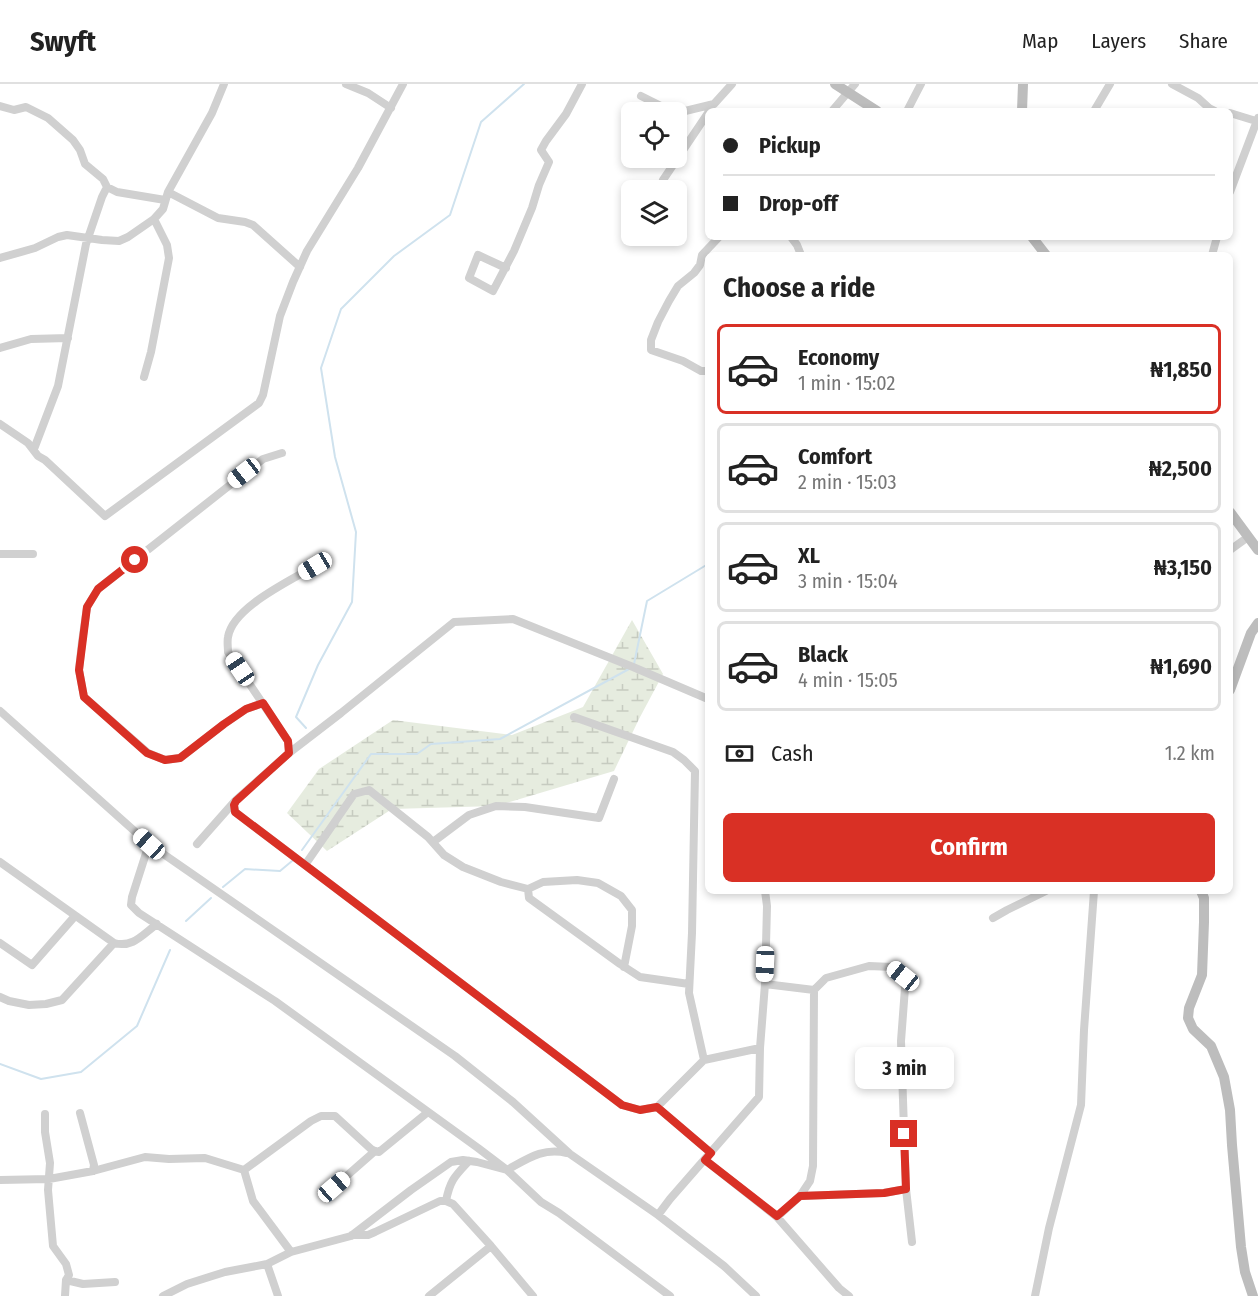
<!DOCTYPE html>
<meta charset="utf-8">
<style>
:root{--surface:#fff;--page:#f2f2f2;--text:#222;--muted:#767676;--line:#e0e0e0;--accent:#d93025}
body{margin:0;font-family:"Fira Sans Condensed",sans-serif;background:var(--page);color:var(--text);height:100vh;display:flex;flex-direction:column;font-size:22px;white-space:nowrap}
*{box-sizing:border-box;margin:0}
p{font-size:20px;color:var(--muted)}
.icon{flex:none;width:33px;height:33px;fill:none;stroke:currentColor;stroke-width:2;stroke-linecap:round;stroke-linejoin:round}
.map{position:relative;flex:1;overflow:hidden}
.side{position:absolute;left:705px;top:168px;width:528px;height:642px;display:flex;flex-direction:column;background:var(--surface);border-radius:9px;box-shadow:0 3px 9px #0003}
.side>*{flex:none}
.top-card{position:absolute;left:705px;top:24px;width:528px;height:132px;border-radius:9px;box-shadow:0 3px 9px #0003;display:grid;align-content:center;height:132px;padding:0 18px;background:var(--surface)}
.tools{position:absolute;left:621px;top:18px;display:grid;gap:12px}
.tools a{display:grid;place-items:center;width:66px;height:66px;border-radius:9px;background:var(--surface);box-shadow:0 3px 9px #0003;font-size:30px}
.end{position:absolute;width:27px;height:27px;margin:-14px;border:8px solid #d93025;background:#fff;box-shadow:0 0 0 3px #fff}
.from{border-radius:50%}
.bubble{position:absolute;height:42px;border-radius:9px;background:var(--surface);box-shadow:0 3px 9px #0003;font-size:20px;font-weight:700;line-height:42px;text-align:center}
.car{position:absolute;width:18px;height:36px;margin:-18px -9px;border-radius:8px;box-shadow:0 0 4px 2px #0007;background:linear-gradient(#fff 24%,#345 0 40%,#fff 0 76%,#345 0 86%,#fff 0)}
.top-card b{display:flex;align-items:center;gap:21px;height:57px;font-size:22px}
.top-card b+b{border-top:2px solid var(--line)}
.top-card i{width:15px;height:15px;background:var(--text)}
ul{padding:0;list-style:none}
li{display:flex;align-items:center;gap:18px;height:90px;margin:0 12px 9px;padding:0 6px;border:3px solid var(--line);border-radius:9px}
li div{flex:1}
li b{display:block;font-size:22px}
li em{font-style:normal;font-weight:700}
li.selected{border-color:var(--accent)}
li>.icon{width:54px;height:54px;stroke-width:1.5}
h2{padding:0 18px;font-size:27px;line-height:72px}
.pay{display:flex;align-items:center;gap:15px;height:66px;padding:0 18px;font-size:22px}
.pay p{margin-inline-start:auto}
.cta{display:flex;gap:12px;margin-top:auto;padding:12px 18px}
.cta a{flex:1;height:69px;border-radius:9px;background:var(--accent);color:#fff;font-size:24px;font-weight:700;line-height:69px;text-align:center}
header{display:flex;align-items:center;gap:36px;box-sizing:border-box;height:84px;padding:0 30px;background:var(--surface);border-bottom:2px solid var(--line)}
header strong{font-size:28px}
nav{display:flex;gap:33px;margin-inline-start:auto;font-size:21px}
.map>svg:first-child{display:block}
.wetland{fill:url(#wetland-marsh)}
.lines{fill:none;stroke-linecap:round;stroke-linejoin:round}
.stream{stroke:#cfe2ee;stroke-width:2}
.street{stroke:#d0d0d0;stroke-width:8}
.secondary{stroke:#bdbdbd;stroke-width:10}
.route{stroke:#d93025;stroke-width:8}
</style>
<header>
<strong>Swyft</strong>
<nav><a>Map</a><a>Layers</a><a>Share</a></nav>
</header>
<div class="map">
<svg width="1258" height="1212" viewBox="0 0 1258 1212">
<defs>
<pattern id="wetland-marsh" width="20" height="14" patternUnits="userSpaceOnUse" patternTransform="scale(1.5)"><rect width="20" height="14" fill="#e6ecdf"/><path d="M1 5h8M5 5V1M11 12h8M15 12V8" fill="none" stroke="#c6cbc0"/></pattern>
</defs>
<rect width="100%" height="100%" fill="#fff"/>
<path class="wetland" d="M632 536 663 590 639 635 614 687 496 722 392 725 327 767 287 729 319 685 393 636 512 651 583 623Z"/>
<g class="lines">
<path class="stream" d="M634 580 647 517 708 480
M306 644 296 633 318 581 352 518 356 448 335 373 321 284 341 225 394 172 450 131 481 38 524 0
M302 766 371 670H417L431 660 500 655 629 585
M223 803 245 785 280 787 292 777
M186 837 211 814
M0 980 41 995 81 988 137 942 170 866"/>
<path class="street" d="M346 0 368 9 391 24
M1172 0 1198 14 1209 24 1215 27
M641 12 669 26 681 28 714 20 732 0
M0 22 14 26 26 23 48 34 73 56 80 66 85 80 103 95 107 103 117 108 165 116
M832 27 855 0
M907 27 921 0
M1094 27 1110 0
M1230 29 1256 37
M663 96 708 29
M168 108 218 134 245 138 253 141 300 183
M1230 108 1258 34
M791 153 797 161 801 171
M1212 171 1217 153
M0 174 35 164 58 153 67 151 102 156 119 157 128 153 154 135 163 125 168 108 212 29 224 0
M506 184 478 171 469 194 493 207 514 167 532 124 539 101 549 78 541 66 546 57 566 30 582 0
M0 264 31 255 68 254
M708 287H701L683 277 651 266V256L658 238 669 217 678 202 694 189 700 181 702 171 719 153
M144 293 151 268 169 174 167 161 154 135
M0 340 28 359 38 372 45 376 105 432 259 319 263 311 280 232 293 198 307 167 358 84 403 0
M34 365 58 302 86 160 102 113 107 103
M1230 466 1248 453
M0 470H33
M315 482C290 497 233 523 228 553 227 558 228 563 228 568L288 657 289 669 236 716 234 721 235 728 622 1021 640 1026 657 1023
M263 619 246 625 224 640 180 674 165 676 148 669 84 613 79 586 82 558 87 523 98 505 263 375 282 369
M0 627 149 760 455 972 513 1018 570 1070 658 1131 724 1182 756 1212
M574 633 673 668 684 676 695 687 692 849 689 909 704 976
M289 669 341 629 454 538 513 535 633 583 708 615
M433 758 469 731 496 722 525 723 599 734 614 695
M149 760 132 813 131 821 139 829 275 917 478 1064 507 1086 541 1118 559 1129 670 1212
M197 760 235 717
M0 778 114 859C133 864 142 851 157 840
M305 781 354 710 369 706 428 753 444 771 463 783 501 798 528 805
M993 834 1007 826 1046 807
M0 859 32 881 75 832
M624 883 632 842V826L621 812 598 799 577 796 543 798 528 805 529 814 620 880 640 893 689 900
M0 913 9 917 29 921 46 920 62 916 114 859
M80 1029 94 1081 93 1087
M45 1030V1048L50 1079 48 1106 53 1162 66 1180 69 1191 66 1196 65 1212
M711 1069 657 1023 704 976 760 964 765 900 767 822 765 807
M705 1076 777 1133 800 1112 884 1109 906 1105 901 957 905 904 903 892 892 883 869 882 826 894 814 906 765 900
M0 1096 49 1095 93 1087 145 1073 169 1075 205 1074 244 1086
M334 1103 375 1067
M906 1105 912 1158
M800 1112 810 1097 813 1082 814 906
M446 1117C450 1096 455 1092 469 1077
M658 1131 670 1115 759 1013 760 964
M777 1133 839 1204 849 1212
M352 1151H368L375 1148 440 1117H446L453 1120 491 1162 533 1212
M291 1168 253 1117 244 1086 311 1037 321 1032H335L371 1065 375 1067 379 1068 428 1028
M267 1180 278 1212
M66 1196 83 1200 115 1198
M163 1212 187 1200 225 1188 267 1180 291 1168 351 1152 411 1106 451 1078 463 1076 477 1078 507 1086C527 1075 543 1063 567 1069
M429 1212 491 1162
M1035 1212 1049 1144 1081 1021 1084 946 1094 807"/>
<path class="secondary" d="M835 0 877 27
M1022 27 1023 0
M1032 153 1046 171
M1230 428 1258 466
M1230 606 1251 549 1258 539
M1201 807 1204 814V838L1202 891 1189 924 1188 934 1193 945 1211 962 1224 993 1230 1026 1232 1061 1241 1163 1245 1188 1253 1212"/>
</g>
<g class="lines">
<path class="route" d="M135 476 98 505 87 523 79 586 84 613 147 669 165 676 180 674 224 640 246 625 263 619 288 657 289 669 236 717 234 721 235 728 622 1021 640 1026 657 1023 711 1069 705 1076 777 1132 800 1112 884 1109 906 1105 904 1050"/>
</g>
</svg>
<div class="tools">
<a><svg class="icon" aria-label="locate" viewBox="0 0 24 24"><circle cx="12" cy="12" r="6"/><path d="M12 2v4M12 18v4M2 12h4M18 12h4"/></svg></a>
<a><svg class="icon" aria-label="layers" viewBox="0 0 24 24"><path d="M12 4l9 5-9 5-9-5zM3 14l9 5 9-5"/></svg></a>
</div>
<i class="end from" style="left:135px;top:476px"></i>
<i class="end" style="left:904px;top:1050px"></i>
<div class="bubble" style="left:855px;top:963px;width:99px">3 min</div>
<i class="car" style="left:244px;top:389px;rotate:232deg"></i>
<i class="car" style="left:315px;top:482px;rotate:239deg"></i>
<i class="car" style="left:240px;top:585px;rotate:326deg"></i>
<i class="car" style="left:149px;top:760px;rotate:312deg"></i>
<i class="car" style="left:765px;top:880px;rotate:182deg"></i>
<i class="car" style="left:903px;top:892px;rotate:309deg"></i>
<i class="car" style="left:334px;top:1103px;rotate:49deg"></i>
<div class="top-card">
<b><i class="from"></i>Pickup</b>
<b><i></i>Drop-off</b>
</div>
<section class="side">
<h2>Choose a ride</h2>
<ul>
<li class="selected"><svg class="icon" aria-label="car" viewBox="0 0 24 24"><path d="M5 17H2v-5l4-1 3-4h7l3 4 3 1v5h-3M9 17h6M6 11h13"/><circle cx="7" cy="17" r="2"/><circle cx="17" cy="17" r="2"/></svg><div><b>Economy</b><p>1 min · 15:02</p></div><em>₦1,850</em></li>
<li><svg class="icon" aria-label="car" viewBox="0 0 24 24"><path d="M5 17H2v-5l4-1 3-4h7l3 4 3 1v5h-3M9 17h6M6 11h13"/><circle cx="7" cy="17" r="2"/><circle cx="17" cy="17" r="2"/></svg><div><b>Comfort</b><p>2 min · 15:03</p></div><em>₦2,500</em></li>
<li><svg class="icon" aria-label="car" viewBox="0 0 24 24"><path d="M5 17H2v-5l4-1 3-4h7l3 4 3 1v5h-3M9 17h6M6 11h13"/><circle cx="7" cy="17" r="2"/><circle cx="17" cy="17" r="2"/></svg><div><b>XL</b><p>3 min · 15:04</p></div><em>₦3,150</em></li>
<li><svg class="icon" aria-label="car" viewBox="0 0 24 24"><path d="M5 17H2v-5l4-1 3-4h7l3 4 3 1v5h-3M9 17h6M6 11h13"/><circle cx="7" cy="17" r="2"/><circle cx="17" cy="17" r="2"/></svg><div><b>Black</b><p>4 min · 15:05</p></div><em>₦1,690</em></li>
</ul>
<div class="pay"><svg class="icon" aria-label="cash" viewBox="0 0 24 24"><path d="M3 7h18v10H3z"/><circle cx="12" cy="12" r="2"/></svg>Cash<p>1.2 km</p></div>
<div class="cta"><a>Confirm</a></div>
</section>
</div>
